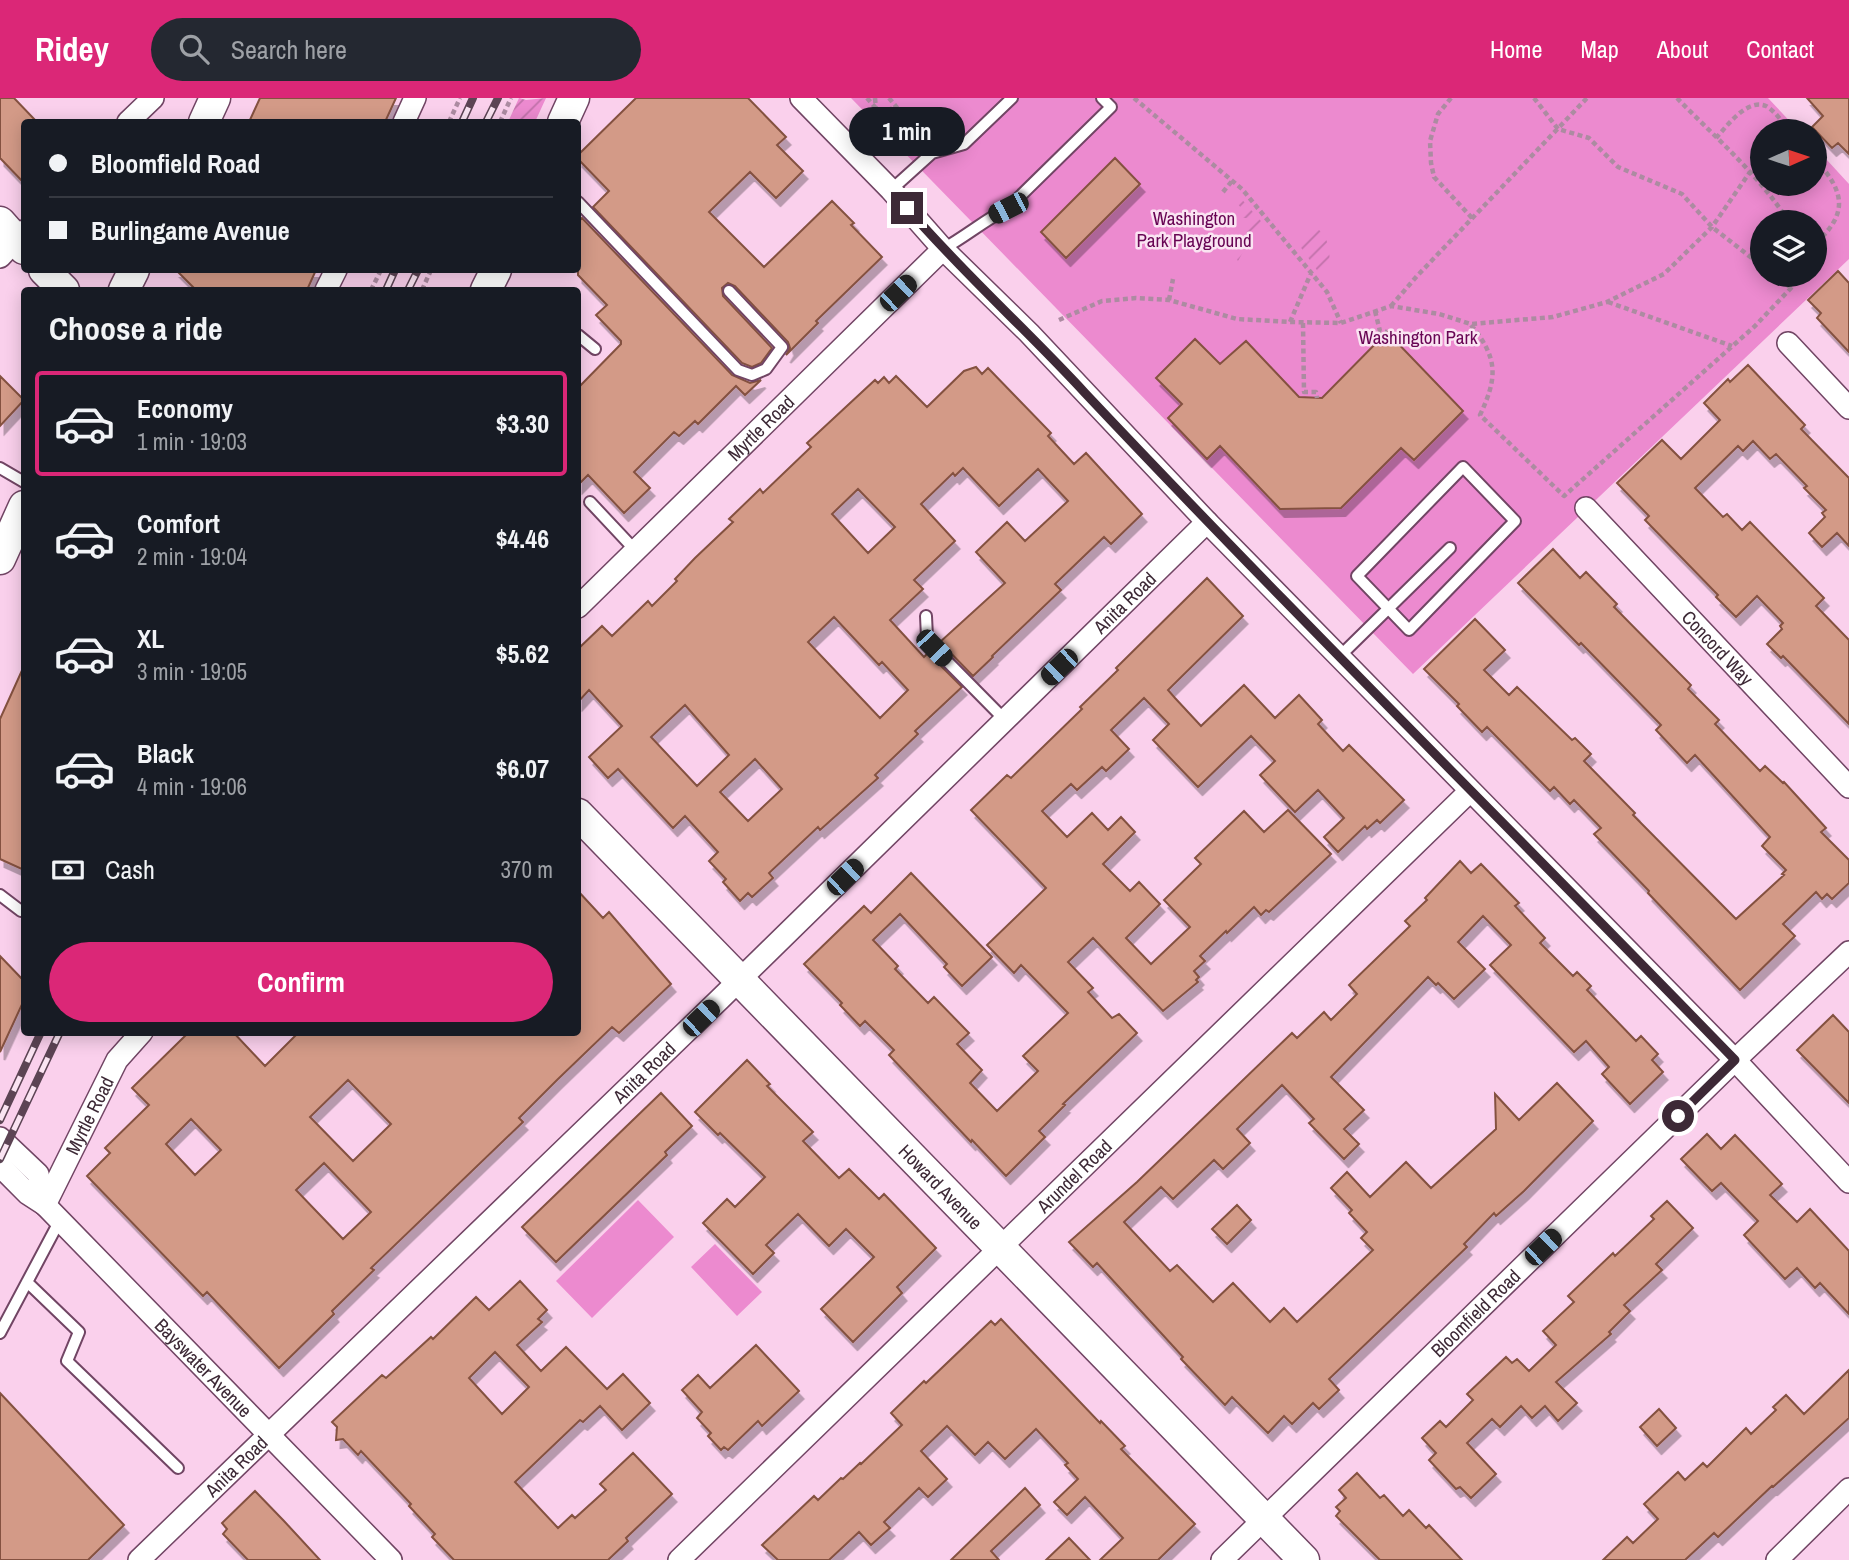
<!DOCTYPE html>
<meta charset="utf-8">
<style>
:root{--surface:#171b24;--page:#242831;--text:#f1f3f6;--muted:#9ea1a6;--line:#363941;--accent:#db2777}
body{margin:0;font-family:"Archivo Narrow",sans-serif;background:var(--page);color:var(--text);height:100vh;display:flex;flex-direction:column;font-size:26px;white-space:nowrap}
*{box-sizing:border-box;margin:0}
p{font-size:23px;color:var(--muted)}
.icon{flex:none;width:38px;height:38px;fill:none;stroke:currentColor;stroke-width:2;stroke-linecap:round;stroke-linejoin:round}
.map{position:relative;flex:1;overflow:hidden}
.drawer{position:absolute;left:21px;top:189px;width:560px;height:749px;display:flex;flex-direction:column;background:var(--surface);border-radius:7px;box-shadow:0 4px 18px #0003}
.drawer>*{flex:none}
.hud{position:absolute;left:21px;top:21px;width:560px;height:154px;border-radius:7px;box-shadow:0 4px 18px #0003;display:grid;align-content:center;height:154px;padding:0 28px;background:var(--surface)}
.needle{width:46px;rotate:87deg}
.fabs{position:absolute;left:1750px;top:21px;display:grid;gap:14px}
.fabs a{display:grid;place-items:center;width:77px;height:77px;border-radius:50%;background:var(--surface);box-shadow:0 4px 18px #0003;font-size:35px}
.end{position:absolute;width:32px;height:32px;margin:-16px;border:9px solid #3d2936;background:#fff;box-shadow:0 0 0 4px #fff}
.from{border-radius:50%}
.bubble{position:absolute;height:49px;border-radius:24px;background:var(--surface);box-shadow:0 4px 18px #0003;font-size:23px;font-weight:700;line-height:49px;text-align:center}
.car{position:absolute;width:21px;height:42px;margin:-21px -10px;border-radius:9px;box-shadow:0 0 5px 2px #0007;background:linear-gradient(#222 24%,#8ab4d8 0 40%,#222 0 76%,#8ab4d8 0 86%,#222 0)}
.hud b{display:flex;align-items:center;gap:24px;height:66px;font-size:26px}
.hud b+b{border-top:2px solid var(--line)}
.hud i{width:18px;height:18px;background:var(--text)}
ul{padding:0;list-style:none}
li{display:flex;align-items:center;gap:21px;height:105px;margin:0 14px 10px;padding:0 14px;border:4px solid transparent;border-radius:7px}
li div{flex:1}
li b{display:block;font-size:26px}
li em{font-style:normal;font-weight:700}
li.active{border-color:var(--accent)}
li>.icon{width:63px;height:63px;stroke-width:1.5}
h2{padding:0 28px;font-size:32px;line-height:84px}
.pay{display:flex;align-items:center;gap:18px;height:77px;padding:0 28px;font-size:26px}
.pay p{margin-inline-start:auto}
.primary-button{display:flex;gap:14px;margin-top:auto;padding:14px 28px}
.primary-button a{flex:1;height:80px;border-radius:42px;background:var(--accent);color:#fff;font-size:28px;font-weight:700;line-height:80px;text-align:center}
header{display:flex;align-items:center;gap:42px;box-sizing:border-box;height:98px;padding:0 35px;background:var(--accent);color:#fff}
header strong{font-size:33px}
nav{display:flex;gap:38px;margin-inline-start:auto;font-size:24px}
.search{width:490px;height:63px;background:var(--page);display:flex;align-items:center;gap:18px;box-sizing:border-box;padding:0 24px;border-radius:38px;color:var(--muted);font-size:26px}
.map>svg:first-child{display:block}
.park{fill:#ec8acf;fill-rule:evenodd}
.garden{fill:url(#garden-furrows)}
.building{fill:#d39a87;stroke:#845140;stroke-width:2;fill-rule:evenodd;filter:url(#shadow)}
.lines{fill:none;stroke-linecap:round;stroke-linejoin:round}
.lane-casing{stroke:#714564;stroke-width:14}
.street-casing{stroke:#714564;stroke-width:24}
.secondary-casing{stroke:#714564;stroke-width:33}
.path{stroke:#ac8ba1;stroke-width:4.5;stroke-dasharray:5 3.5;stroke-linecap:butt}
.lane{stroke:#fff;stroke-width:10}
.street{stroke:#fff;stroke-width:21}
.secondary{stroke:#fff;stroke-width:30}
.rail-casing{stroke:#5c4454;stroke-width:8}
.rail{stroke:#fae4f2;stroke-width:5;stroke-dasharray:16;stroke-linecap:butt}
.route{stroke:#3d2936;stroke-width:9}
.labels{text-anchor:middle;dominant-baseline:central;stroke-width:5;stroke-linejoin:round;paint-order:stroke}
.park-label{font-size:19px;fill:#680554;stroke:#fae4f2}
.street-label{font-size:19px;fill:#3d2936;stroke:#fae4f2}
</style>
<header>
<strong>Ridey</strong>
<div class="search"><svg class="icon" aria-label="search" viewBox="0 0 24 24"><circle cx="10" cy="10" r="6"/><path d="M15 15l6 6"/></svg>Search here</div>
<nav><a>Home</a><a>Map</a><a>About</a><a>Contact</a></nav>
</header>
<div class="map">
<svg width="1849" height="1462" viewBox="0 0 1849 1462">
<defs>
<pattern id="garden-furrows" width="10" height="10" patternUnits="userSpaceOnUse" patternTransform="scale(1.75)"><rect width="10" height="10" fill="#ec8acf"/><path d="M-1 1l2-2M0 10L10 0M9 11l2-2" fill="none" stroke="#c071a9"/></pattern>
<filter id="shadow"><feDropShadow dx="4.5" dy="8" stdDeviation="0" flood-color="#0004"/></filter>
</defs>
<rect width="100%" height="100%" fill="#fad0ec"/>
<path class="park" d="M851 0H1768L1799 33H1762V86H1815V49L1849 86V161L1413 576ZM1762 124H1815V177H1762Z
M638 1102 674 1139 592 1220 556 1183Z
M715 1146 762 1194 737 1218 691 1169Z"/>
<path class="garden" d="M519 0 526 2 546 0 535 24H508Z
M1238 97 1267 130 1247 147 1238 163 1233 156 1242 141H1246L1247 120H1243L1241 110 1234 101Z
M1315 129C1329 138 1329 150 1330 167L1324 174 1319 175 1297 144Z"/>
<path class="building" d="M0 0H14L37 24H24V85L0 60Z
M260 0H396L385 24H249Z
M636 0H748L786 39 777 47 803 73 776 100 750 74 709 114 764 169 832 103 854 125 851 127 882 159 816 223 818 225 786 257 790 250 788 244 735 188 728 185 722 190 723 198 772 250 761 265 752 269 742 265 593 109 609 93 578 61V57Z
M1807 0H1849V56L1838 45 1832 50 1812 29 1823 18Z
M1115 60 1140 86 1066 160 1041 134Z
M582 120 732 277 750 285 761 282 745 297 736 288 698 326 695 323 679 338 674 334 634 374 650 390 624 415 588 377 578 387V290L621 246V243L596 217 607 207 578 177V124Z
M176 172H316L307 192H196Z
M1838 173 1849 185V254L1817 220 1821 215 1808 202Z
M1387 234 1463 313 1414 362 1401 350 1341 410 1280 411 1220 348 1207 361 1168 320 1182 306 1156 280 1195 241 1220 266 1246 243 1299 299 1322 300Z
M1748 267 1805 327 1801 331 1849 380V448L1837 435 1822 449 1809 435 1825 419 1822 415 1826 412 1804 390 1807 388 1776 356 1770 361 1753 343 1743 353 1738 348 1695 390 1723 419 1727 416 1742 432 1750 424 1824 500 1816 508 1849 542V626L1783 558 1781 560 1767 546 1782 531 1780 528 1783 525 1757 498 1736 519 1716 499 1718 497 1645 422 1649 418 1617 385 1662 342 1681 361 1720 322 1704 305 1728 281 1730 284Z
M976 269 982 276 988 270 1051 335 1048 338 1074 366 1086 355 1142 416 1111 446 1104 439 1055 486 1061 492 992 558 993 559 973 578 940 544 1005 485 976 454 1007 424 1025 443 1068 403 1038 371 999 408 963 370 955 378 953 375 921 406 955 443 914 482 923 491 890 522 924 559 928 555 962 589 915 633 918 636 875 677 878 680 820 732 818 729 769 775 773 780 752 799 748 795 740 803 723 784 726 781 709 763 718 754 685 718 673 730 618 671 608 680 589 659 622 628 589 592 578 604V551L602 528 612 538 648 503 652 508 677 483 675 481 695 460 733 424 729 421 760 391 763 395 811 349 807 345 875 282 878 285 884 279 889 285 896 278 927 309 964 273ZM858 391 895 429 868 455 832 416ZM834 519 879 567 882 564 908 592 880 620 808 544ZM685 607 729 657 697 688 651 639ZM755 661 782 691 748 723 720 694Z
M0 278 24 302 0 328Z
M1553 451 1580 480 1586 474 1617 506 1614 509 1691 587 1688 591 1719 622 1715 626 1760 673 1765 668 1783 685 1784 684 1826 730 1821 734 1849 762V785L1832 801 1827 796 1822 801 1816 794 1783 826 1795 838 1740 892 1648 795 1649 793 1594 736 1601 730 1574 702 1570 706 1554 689 1550 693 1487 629 1482 634 1457 608 1459 606 1424 571 1475 521 1505 552 1484 572 1509 597 1517 589 1572 642 1575 640 1591 656 1584 663 1635 715 1633 717 1736 821 1784 777 1782 776 1786 772 1762 748 1770 739 1695 657 1687 665 1656 632 1661 627 1581 545 1579 547 1518 485Z
M1207 480 1243 518 1168 592 1175 600 1201 628 1244 587 1275 620 1299 597 1322 622 1318 626 1343 653 1349 647 1404 702 1380 725 1377 722 1367 731 1365 728 1338 754 1324 739 1344 720 1318 692 1295 714 1260 677 1275 663 1251 638 1198 689 1153 642 1169 626 1144 600 1111 632 1129 651 1106 673 1102 669 1077 692 1071 686 1042 713 1067 739 1092 715 1108 732 1121 719 1135 734 1103 766 1130 793 1139 784 1160 806 1126 840 1151 866 1190 829 1164 802 1201 766 1195 760 1244 713 1264 734 1288 712 1331 756 1269 814 1266 812 1261 817 1254 809 1227 835 1226 833 1200 858 1205 863 1194 873 1199 879 1196 882 1198 884 1163 913 1093 840 1068 864 1093 890 1088 894 1112 920 1119 916 1137 935 1063 1006 1065 1007 1039 1033 1045 1039 1006 1078 972 1042 971 1044 889 957 894 952 865 923 860 928 840 907 842 905 804 866 864 808 871 815 911 775 992 859 962 888 944 869 947 866 900 816 873 842 898 868 895 871 928 905 934 899 969 935 957 946 982 972 970 985 997 1013 1038 973 1023 958 1068 915 1021 867 1014 875 987 847 1046 790 971 712 1007 677 1011 680 1082 611 1080 609 1118 572 1116 570Z
M24 568V772L0 761V621Z
M1460 763 1471 775 1481 766 1519 805 1515 808 1545 840 1540 845 1573 878 1577 874 1591 888 1587 892 1636 943 1641 938 1658 956 1652 962 1663 974 1630 1006 1602 976 1609 969 1586 943 1574 954 1490 867 1511 847 1483 818 1458 844 1485 871 1454 901 1438 885 1436 887 1428 879 1331 979 1364 1012 1344 1031 1359 1046 1344 1061 1309 1025 1314 1021 1282 987 1237 1031 1250 1045 1223 1071 1214 1062 1173 1101 1161 1089 1124 1124 1170 1173 1177 1167 1213 1204 1233 1185 1270 1224 1284 1210 1297 1224 1373 1152 1361 1140 1367 1134 1349 1115 1352 1112 1331 1090 1347 1074 1370 1099 1406 1064 1431 1090 1496 1031 1495 996 1519 1022 1557 985 1593 1023 1524 1093 1496 1118 1494 1115 1464 1146 1467 1149 1329 1281 1339 1292 1319 1311 1313 1305 1292 1326 1284 1318 1268 1335 1232 1299 1225 1307 1181 1261 1183 1259 1097 1165 1093 1169 1069 1144 1137 1084 1292 935 1297 940 1324 914 1331 922 1357 896 1349 887 1410 828 1405 823 1427 802 1425 800Z
M578 793 603 820 609 814 671 886 619 935 612 929 557 982 519 1020 523 1024 371 1170 374 1172 332 1213 334 1216 279 1270 207 1194 203 1198 87 1078 110 1055 105 1050 149 1007 132 990 189 934H233L265 968 299 934H578ZM348 982 391 1026 353 1063 310 1019ZM191 1021 221 1052 195 1077 166 1046ZM324 1065 371 1114 343 1141 296 1092Z
M0 858 24 883V902L0 954Z
M1833 917 1849 934V1005L1797 952Z
M747 962 770 986 767 988 813 1034 803 1043 839 1080 849 1071 879 1101 884 1096 936 1150 897 1189 902 1195 853 1244 821 1211 874 1159 846 1131 829 1148 798 1116 766 1147 774 1155 753 1176 703 1125 727 1101 735 1109 765 1079 720 1035 718 1037 695 1014Z
M661 995 692 1028 665 1054 667 1057 556 1164 522 1129Z
M1707 1036 1721 1051 1735 1037 1782 1086 1770 1097 1797 1124 1810 1111 1849 1153V1216L1820 1185 1815 1190 1797 1170 1785 1181 1744 1137 1758 1123 1721 1085 1712 1093 1681 1061Z
M1667 1103 1693 1130 1656 1166 1662 1172 1624 1207 1630 1213 1609 1234 1611 1236 1556 1284 1577 1305 1558 1323 1545 1308 1532 1320 1521 1308 1500 1329 1492 1321 1467 1345 1496 1376 1471 1400 1460 1389 1456 1391 1429 1362 1436 1355 1422 1340 1440 1323 1446 1329 1473 1302 1467 1296 1506 1259 1512 1265 1517 1261 1529 1273 1556 1247 1543 1233 1574 1204 1568 1198 1613 1155 1615 1158 1654 1121 1651 1118Z
M1237 1107 1251 1122 1227 1146 1212 1131Z
M520 1183 547 1212 538 1221 542 1224 517 1247 541 1273 566 1249 607 1291 623 1276 650 1305 622 1332 600 1308 583 1324 580 1322 515 1384 558 1430 572 1417 575 1420 606 1392 600 1386 633 1355 672 1396 626 1440 628 1443 608 1462H454L432 1439 435 1436 409 1408 411 1406 361 1353 358 1357 343 1341 336 1342 337 1329 332 1324 382 1277 386 1280 431 1239 433 1241 476 1199 489 1212ZM495 1254 529 1289 502 1316 469 1280Z
M1001 1221 1100 1325 1101 1323 1125 1348 1121 1351 1195 1426 1158 1462H1100L1123 1440 1085 1399 1067 1417 1054 1404 1078 1381 1065 1367 1068 1365 1036 1331 1005 1361 988 1344 975 1357 947 1328 921 1353 947 1381 928 1399 919 1390 884 1424 890 1430 871 1447 859 1434 829 1462H778L762 1447 814 1398 818 1402 841 1380 843 1381 860 1365 861 1366 902 1327 891 1315 924 1283 926 1285 991 1223 995 1227Z
M756 1247 799 1293 762 1328 758 1323 728 1352 724 1349 721 1352 708 1338 711 1335 697 1320 702 1314 682 1292 698 1277 710 1290Z
M1849 1272V1320L1773 1389 1772 1388 1718 1439 1714 1435 1685 1462H1603L1627 1439 1633 1445 1658 1421 1644 1406 1678 1374 1685 1382 1703 1365 1707 1369 1746 1330 1751 1336 1776 1312 1773 1309 1786 1297 1804 1316Z
M0 1295 124 1427 88 1462H0Z
M1659 1311 1676 1330 1657 1348 1640 1329Z
M1357 1375 1380 1400 1384 1397 1403 1418 1409 1412 1426 1430 1429 1427 1462 1462H1380L1336 1418 1340 1413 1336 1409 1346 1400 1339 1392Z
M1025 1390 1040 1407 991 1453 999 1462H951Z
M255 1393 284 1423 320 1462H248L223 1436 227 1431 222 1425Z
M1069 1440 1090 1462H1046Z"/>
<g class="lines">
<defs>
<path id="lane" d="M891 92 932 55 964 46 1012 0
M578 104 738 272 752 277 766 271 782 249 729 193
M943 151C966 138 985 122 1008 110L1111 9 1102 0
M578 237 595 251
M1463 369 1515 423 1409 532 1357 478Z
M0 370 24 384
M590 404 635 452
M926 518 927 539 934 550 1005 622
M1340 558 1450 450
M0 797 21 813
M27 1184 79 1234 67 1263 178 1370
M0 1235 60 1122"/>
<g id="street">
<path d="M801 0 891 92 943 151 1029 235 1207 424 1735 962 1849 1084"/>
<path d="M128 24 153 0"/>
<path d="M404 24 415 0"/>
<path d="M0 159 24 133"/>
<path d="M326 192 336 172"/>
<path d="M1788 245 1849 310"/>
<path id="s1" d="M1586 410 1849 689"/>
<path id="s2" d="M578 509 943 151"/>
<path d="M0 1040 38 1076 45 1107"/>
<path id="s3" d="M0 1068 28 1096 45 1107 391 1462"/>
<path id="s4" d="M45 1107 117 962 142 934"/>
<path id="s5" d="M139 1462 720 901 1207 424"/>
<path id="s6" d="M679 1462 1470 693"/>
<path id="s7" d="M1222 1462 1735 962 1849 854"/>
<path d="M1777 1462 1849 1391"/>
</g>
<g id="secondary">
<path d="M204 24 215 0"/>
<path d="M563 24 574 0"/>
<path d="M0 124 24 151"/>
<path d="M44 172 64 192"/>
<path d="M124 192 134 172"/>
<path d="M486 192 496 172"/>
<path d="M0 461 24 408"/>
<path id="s8" d="M578 716 1304 1462"/>
</g>
</defs>
<use href="#lane" class="lane-casing"/>
<use href="#street" class="street-casing"/>
<use href="#secondary" class="secondary-casing"/>
<path class="path" d="M867 0 888 24 907 23
M875 0 876 11
M889 0 908 23 937 37
M1134 0 1242 91 1327 194 1341 225
M1451 0 1438 16 1430 43 1431 65 1434 79 1472 120
M1534 0 1558 31 1589 40 1618 69 1682 96 1712 129 1762 168
M1677 0C1716 40 1759 77 1789 124
M880 16 895 9
M449 24 460 0
M500 24 511 0
M1716 40C1727 28 1747 0 1766 8 1775 13 1783 25 1790 33
M1815 61C1845 94 1849 115 1815 146
M1223 94 1232 83
M1774 177 1791 190
M371 192 381 172
M422 192 431 172
M1169 202 1173 181
M1608 204 1732 248
M1391 208 1417 178 1587 0
M1375 213 1380 233 1387 234
M1059 222 1102 203 1136 200 1169 202 1237 221 1290 224 1341 225 1391 208 1439 216 1471 226 1553 219 1607 204 1664 176 1712 129 1750 74
M1290 224 1311 175
M1303 225 1304 294H1316L1317 300
M1471 227C1498 260 1498 279 1480 317L1564 398 1755 228 1791 190 1796 177"/>
<use href="#lane" class="lane"/>
<use href="#street" class="street"/>
<use href="#secondary" class="secondary"/>
<defs>
<path id="rail" d="M462 24 473 0
M486 24 498 0
M386 192 395 172
M408 192 418 172
M0 1022 41 934
M0 1061 60 934"/>
</defs>
<use href="#rail" class="rail-casing"/>
<use href="#rail" class="rail"/>
</g>
<g class="lines">
<path class="route" d="M907 110C963 175 1027 232 1085 295 1298 521 1519 739 1735 962L1678 1018"/>
</g>
<g class="labels">
<g class="park-label">
<text x="1194" y="120">Washington<tspan x="1194" dy="22">Park Playground</tspan></text>
<text x="1418" y="239">Washington Park</text>
</g>
<g class="street-label">
<text stroke="none"><textPath href="#s2" startOffset="256">Myrtle Road</textPath></text>
<text stroke="none"><textPath href="#s5" startOffset="1374">Anita Road</textPath></text>
<text stroke="none"><textPath href="#s1" startOffset="192">Concord Way</textPath></text>
<text stroke="none"><textPath href="#s5" startOffset="702">Anita Road</textPath></text>
<text stroke="none"><textPath href="#s4" startOffset="100">Myrtle Road</textPath></text>
<text stroke="none"><textPath href="#s6" startOffset="551">Arundel Road</textPath></text>
<text stroke="none"><textPath href="#s8" startOffset="520">Howard Avenue</textPath></text>
<text stroke="none"><textPath href="#s7" startOffset="354">Bloomfield Road</textPath></text>
<text stroke="none"><textPath href="#s3" startOffset="287">Bayswater Avenue</textPath></text>
<text stroke="none"><textPath href="#s5" startOffset="135">Anita Road</textPath></text>
</g>
</g>
</svg>
<div class="fabs">
<a><svg class="needle" viewBox="-14 -14 28 28"><path d="M0-13l5 13h-10z" fill="#e53935"/><path d="M0 13l5-13h-10z" fill="#9ea1a6"/></svg></a>
<a><svg class="icon" aria-label="layers" viewBox="0 0 24 24"><path d="M12 4l9 5-9 5-9-5zM3 14l9 5 9-5"/></svg></a>
</div>
<i class="end from" style="left:1678px;top:1018px"></i>
<i class="end" style="left:907px;top:110px"></i>
<div class="bubble" style="left:849px;top:9px;width:116px">1 min</div>
<i class="car" style="left:1008px;top:110px;rotate:243deg"></i>
<i class="car" style="left:898px;top:195px;rotate:46deg"></i>
<i class="car" style="left:934px;top:550px;rotate:136deg"></i>
<i class="car" style="left:1059px;top:569px;rotate:226deg"></i>
<i class="car" style="left:845px;top:779px;rotate:46deg"></i>
<i class="car" style="left:701px;top:920px;rotate:46deg"></i>
<i class="car" style="left:1543px;top:1149px;rotate:46deg"></i>
<div class="hud">
<b><i class="from"></i>Bloomfield Road</b>
<b><i></i>Burlingame Avenue</b>
</div>
<section class="drawer">
<h2>Choose a ride</h2>
<ul>
<li class="active"><svg class="icon" aria-label="car" viewBox="0 0 24 24"><path d="M5 17H2v-5l4-1 3-4h7l3 4 3 1v5h-3M9 17h6M6 11h13"/><circle cx="7" cy="17" r="2"/><circle cx="17" cy="17" r="2"/></svg><div><b>Economy</b><p>1 min · 19:03</p></div><em>$3.30</em></li>
<li><svg class="icon" aria-label="car" viewBox="0 0 24 24"><path d="M5 17H2v-5l4-1 3-4h7l3 4 3 1v5h-3M9 17h6M6 11h13"/><circle cx="7" cy="17" r="2"/><circle cx="17" cy="17" r="2"/></svg><div><b>Comfort</b><p>2 min · 19:04</p></div><em>$4.46</em></li>
<li><svg class="icon" aria-label="car" viewBox="0 0 24 24"><path d="M5 17H2v-5l4-1 3-4h7l3 4 3 1v5h-3M9 17h6M6 11h13"/><circle cx="7" cy="17" r="2"/><circle cx="17" cy="17" r="2"/></svg><div><b>XL</b><p>3 min · 19:05</p></div><em>$5.62</em></li>
<li><svg class="icon" aria-label="car" viewBox="0 0 24 24"><path d="M5 17H2v-5l4-1 3-4h7l3 4 3 1v5h-3M9 17h6M6 11h13"/><circle cx="7" cy="17" r="2"/><circle cx="17" cy="17" r="2"/></svg><div><b>Black</b><p>4 min · 19:06</p></div><em>$6.07</em></li>
</ul>
<div class="pay"><svg class="icon" aria-label="cash" viewBox="0 0 24 24"><path d="M3 7h18v10H3z"/><circle cx="12" cy="12" r="2"/></svg>Cash<p>370 m</p></div>
<div class="primary-button"><a>Confirm</a></div>
</section>
</div>
